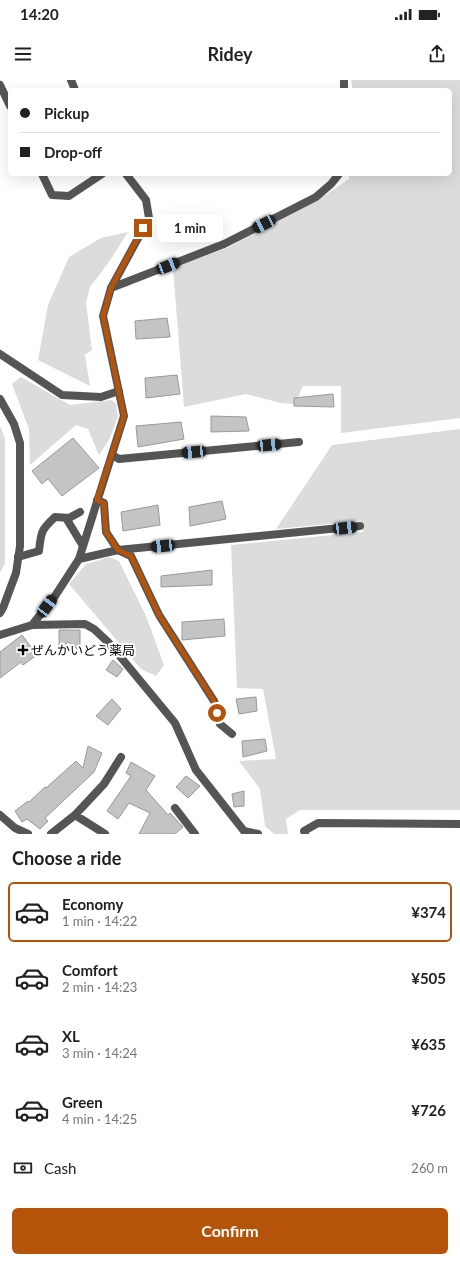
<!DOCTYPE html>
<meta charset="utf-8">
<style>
:root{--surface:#fff;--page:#f2f2f2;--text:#222;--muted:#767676;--line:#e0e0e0;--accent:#b45309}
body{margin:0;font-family:Lato,"Noto Sans JP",sans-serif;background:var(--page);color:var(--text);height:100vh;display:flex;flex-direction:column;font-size:15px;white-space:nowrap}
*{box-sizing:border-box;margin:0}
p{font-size:13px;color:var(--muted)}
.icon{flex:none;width:22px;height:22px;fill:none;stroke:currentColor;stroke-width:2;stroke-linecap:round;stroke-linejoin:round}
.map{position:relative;height:754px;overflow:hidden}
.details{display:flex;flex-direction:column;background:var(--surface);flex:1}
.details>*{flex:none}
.top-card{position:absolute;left:8px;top:8px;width:444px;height:88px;border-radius:6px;box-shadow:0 4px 16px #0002;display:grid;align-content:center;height:88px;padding:0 12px;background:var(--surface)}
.end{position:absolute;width:18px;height:18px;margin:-9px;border:5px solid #b45309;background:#fff;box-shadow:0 0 0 2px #fff}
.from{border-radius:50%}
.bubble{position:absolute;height:28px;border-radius:6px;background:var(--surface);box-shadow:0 4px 16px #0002;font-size:13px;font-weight:700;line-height:28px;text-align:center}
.car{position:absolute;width:12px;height:24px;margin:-12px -6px;border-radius:5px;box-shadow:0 0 3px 1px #0007;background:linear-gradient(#222 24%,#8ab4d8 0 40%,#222 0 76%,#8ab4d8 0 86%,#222 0)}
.top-card b{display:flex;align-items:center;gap:14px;height:38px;font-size:15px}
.top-card b+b{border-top:1px solid var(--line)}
.top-card i{width:10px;height:10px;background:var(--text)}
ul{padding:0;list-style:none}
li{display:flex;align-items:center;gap:12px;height:60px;margin:0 8px 6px;padding:0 4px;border:2px solid transparent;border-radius:6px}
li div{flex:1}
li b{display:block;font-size:15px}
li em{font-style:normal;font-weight:700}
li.active{border-color:var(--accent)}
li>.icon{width:36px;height:36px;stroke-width:1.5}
h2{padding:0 12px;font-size:18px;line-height:48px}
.pay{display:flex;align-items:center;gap:10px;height:44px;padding:0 12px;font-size:15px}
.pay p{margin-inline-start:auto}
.cta{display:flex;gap:8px;margin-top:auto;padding:8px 12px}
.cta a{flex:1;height:46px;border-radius:6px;background:var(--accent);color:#fff;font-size:16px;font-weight:700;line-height:46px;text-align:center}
.status{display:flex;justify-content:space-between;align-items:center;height:28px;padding:0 20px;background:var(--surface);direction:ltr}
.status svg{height:11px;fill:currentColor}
header{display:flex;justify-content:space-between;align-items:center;height:52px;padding:0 12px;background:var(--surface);font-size:18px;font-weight:700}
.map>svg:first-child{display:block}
.green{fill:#dcdcdc}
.building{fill:#c4c4c4;stroke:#999}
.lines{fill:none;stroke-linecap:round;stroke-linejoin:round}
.service{stroke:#555;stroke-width:8}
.minor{stroke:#555;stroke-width:8}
.route{stroke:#b45309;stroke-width:5}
.poi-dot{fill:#000;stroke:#fff;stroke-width:1.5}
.labels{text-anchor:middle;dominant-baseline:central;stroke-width:4;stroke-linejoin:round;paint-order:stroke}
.poi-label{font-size:13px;fill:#000;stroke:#fff;text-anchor:start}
</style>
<div class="status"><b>14:20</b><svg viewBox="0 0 49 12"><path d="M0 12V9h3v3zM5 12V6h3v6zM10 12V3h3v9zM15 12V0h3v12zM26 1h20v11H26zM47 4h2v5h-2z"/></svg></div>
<header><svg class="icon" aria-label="menu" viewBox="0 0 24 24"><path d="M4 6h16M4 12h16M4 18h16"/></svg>Ridey<svg class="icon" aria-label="share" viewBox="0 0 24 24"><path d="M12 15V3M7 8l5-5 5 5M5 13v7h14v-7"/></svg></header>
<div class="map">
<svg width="460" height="754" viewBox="0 0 460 754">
<rect width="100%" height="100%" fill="#fff"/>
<path class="green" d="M351 0H460V338L341 353V306H303L295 324 281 323 246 314 184 327 173 188 227 168 327 114 349 99V94H450V10H353Z
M128 152 109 182 90 207 86 223 92 270 85 275 90 306 38 280 48 225 69 177 101 158Z
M21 297 70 325 111 320 116 323 118 337 109 360 99 375 88 349 76 345 30 385 29 349 12 304Z
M0 346 5 359V483L0 493Z
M460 349V730H300L286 739 288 754H274L265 746 260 709 239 681 276 679 263 609 237 608 231 465 363 452 361 441 276 449 332 365Z
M109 477 119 481 146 536 164 585 156 596 141 589 69 504 86 484Z"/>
<path class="building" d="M167 238 170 257 136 259 135 241Z
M177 295 180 314 146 318 145 298Z
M333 314 334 327 294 326V318Z
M211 336 246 337 249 351 211 352Z
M181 342 184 359 138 367 136 346Z
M73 358 99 388 62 416 48 399 42 404 32 391Z
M222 421 226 439 190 446 189 427Z
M158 425 160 445 123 451 121 432Z
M212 490V505L161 507V496Z
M224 539 225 556 182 560V542Z
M59 550H80V571L68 562 59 571Z
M22 555 37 575 23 585 21 582 0 598V572Z
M113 580 123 589 117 597 106 590Z
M256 617 257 631 239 634 236 619Z
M112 619 121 629 108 645 96 636Z
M265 659 267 671 243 677 242 661Z
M88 666 102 673 94 692 45 738 48 741 40 749 27 739 22 742 15 731 28 721 29 722 45 707 46 708 76 681 83 688Z
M131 682 155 696 146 710 168 735 170 733 183 747 175 754H139L150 733 129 723 118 739 107 731 131 696 126 693Z
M186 696 200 706 188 718 176 707Z
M244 711V726L234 727 232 714Z"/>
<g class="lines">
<path class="service" d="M66 438 83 466
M18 477 39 471C41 452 41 450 55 437L69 438 80 432
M305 754 304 751 318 743 460 744"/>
<path class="minor" d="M71 0 75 10
M344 0V10
M0 5 10 26
M42 94 52 115 69 116 102 94
M111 208 224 164 316 117 331 104 339 94
M0 274 62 315 101 317 119 311
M0 319 14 344 20 363V466L16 493 3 528 0 533
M112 375 119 379 299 362
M97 420 104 423 106 452 118 470 131 476 159 535 214 621 220 644 232 654
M79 479 118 470 360 446
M32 545 55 516 79 479 124 336 103 236 111 208 149 138 146 120 126 94
M0 555 32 545 85 544 94 549 109 563 175 643 196 690 244 751 258 754
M175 728 195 754
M0 735 15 748 28 754
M75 735 105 754
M51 754 75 735 104 704 121 677"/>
</g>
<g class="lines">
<path class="route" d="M143 148 111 208 103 236 124 336 97 420 104 423 106 452 118 470 131 476 159 535 214 621 217 633"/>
</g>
<path class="poi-dot" d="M21 564h4v4h4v4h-4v4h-4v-4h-4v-4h4z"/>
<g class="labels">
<g class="poi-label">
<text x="31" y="570">ぜんかいどう薬局</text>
</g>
</g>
</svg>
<i class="end from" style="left:217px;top:633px"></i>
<i class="end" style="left:143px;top:148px"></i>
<div class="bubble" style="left:157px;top:134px;width:66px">1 min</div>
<i class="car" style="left:264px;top:144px;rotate:243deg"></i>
<i class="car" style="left:168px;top:186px;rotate:69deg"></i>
<i class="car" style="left:269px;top:365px;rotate:85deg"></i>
<i class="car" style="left:194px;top:372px;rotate:265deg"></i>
<i class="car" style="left:345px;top:448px;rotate:84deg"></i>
<i class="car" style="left:163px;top:466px;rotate:264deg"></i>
<i class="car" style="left:47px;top:526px;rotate:37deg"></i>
<div class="top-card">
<b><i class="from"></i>Pickup</b>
<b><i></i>Drop-off</b>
</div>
</div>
<section class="details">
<h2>Choose a ride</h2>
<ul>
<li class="active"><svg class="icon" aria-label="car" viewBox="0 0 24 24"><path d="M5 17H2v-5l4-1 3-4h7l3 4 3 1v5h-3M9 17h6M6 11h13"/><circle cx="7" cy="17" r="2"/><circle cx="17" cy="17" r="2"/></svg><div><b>Economy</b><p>1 min · 14:22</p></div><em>¥374</em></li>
<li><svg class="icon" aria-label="car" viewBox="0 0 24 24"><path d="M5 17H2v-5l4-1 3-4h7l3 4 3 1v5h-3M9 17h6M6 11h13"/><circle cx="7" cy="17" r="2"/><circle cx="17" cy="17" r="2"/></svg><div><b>Comfort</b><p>2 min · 14:23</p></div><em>¥505</em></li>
<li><svg class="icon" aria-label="car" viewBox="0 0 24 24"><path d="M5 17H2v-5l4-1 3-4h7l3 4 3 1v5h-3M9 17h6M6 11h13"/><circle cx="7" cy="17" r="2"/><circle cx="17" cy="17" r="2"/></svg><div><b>XL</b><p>3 min · 14:24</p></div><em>¥635</em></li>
<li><svg class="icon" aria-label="car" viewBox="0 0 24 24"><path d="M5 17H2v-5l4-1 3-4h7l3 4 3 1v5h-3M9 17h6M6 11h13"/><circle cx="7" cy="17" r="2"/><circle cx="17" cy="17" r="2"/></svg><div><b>Green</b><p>4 min · 14:25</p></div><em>¥726</em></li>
</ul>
<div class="pay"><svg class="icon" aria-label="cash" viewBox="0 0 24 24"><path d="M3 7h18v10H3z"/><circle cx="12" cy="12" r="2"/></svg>Cash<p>260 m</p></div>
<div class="cta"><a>Confirm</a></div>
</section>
